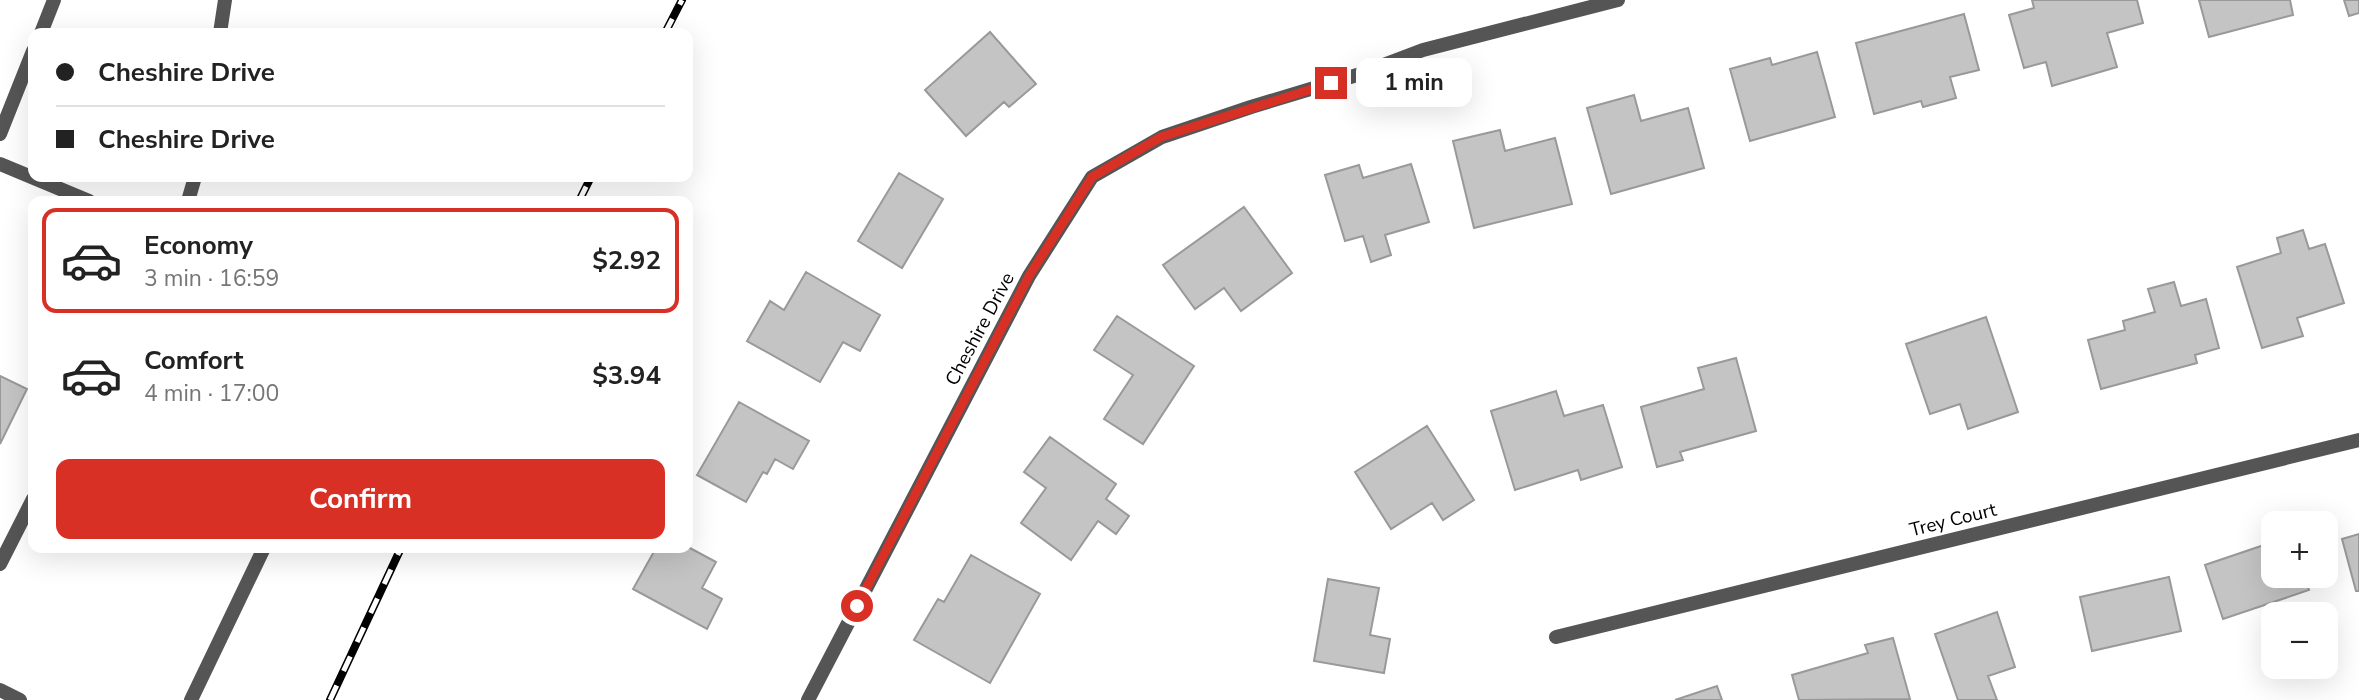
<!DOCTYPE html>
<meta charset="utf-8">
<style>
:root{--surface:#fff;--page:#f2f2f2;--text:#222;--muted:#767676;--line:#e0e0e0;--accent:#d93025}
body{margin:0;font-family:"Nunito Sans",sans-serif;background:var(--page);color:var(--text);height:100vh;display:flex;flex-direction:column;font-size:26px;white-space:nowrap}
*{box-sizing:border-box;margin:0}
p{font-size:23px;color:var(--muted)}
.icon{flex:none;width:38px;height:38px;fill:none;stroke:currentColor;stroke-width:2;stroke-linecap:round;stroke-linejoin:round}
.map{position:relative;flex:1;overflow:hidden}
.panel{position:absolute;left:28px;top:196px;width:665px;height:357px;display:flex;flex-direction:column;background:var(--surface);border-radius:14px;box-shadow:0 7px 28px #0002}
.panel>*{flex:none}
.guide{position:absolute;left:28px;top:28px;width:665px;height:154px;border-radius:14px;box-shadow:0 7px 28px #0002;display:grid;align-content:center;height:154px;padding:0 28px;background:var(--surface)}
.controls{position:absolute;left:2261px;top:511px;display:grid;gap:14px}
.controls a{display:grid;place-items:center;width:77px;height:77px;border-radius:14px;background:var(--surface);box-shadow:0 7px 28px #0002;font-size:35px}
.end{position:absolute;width:32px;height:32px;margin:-16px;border:9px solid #d93025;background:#fff;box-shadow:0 0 0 4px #fff}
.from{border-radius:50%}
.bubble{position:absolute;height:49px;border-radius:14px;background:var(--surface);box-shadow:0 7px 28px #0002;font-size:23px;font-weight:700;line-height:49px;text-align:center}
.guide b{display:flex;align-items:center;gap:24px;height:66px;font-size:26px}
.guide b+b{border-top:2px solid var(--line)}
.guide i{width:18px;height:18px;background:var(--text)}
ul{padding:12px 0 0;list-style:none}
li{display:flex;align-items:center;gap:21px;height:105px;margin:0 14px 10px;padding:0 14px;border:4px solid transparent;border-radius:14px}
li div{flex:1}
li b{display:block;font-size:26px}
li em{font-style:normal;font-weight:700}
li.on{border-color:var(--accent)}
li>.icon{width:63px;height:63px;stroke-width:1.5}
.action{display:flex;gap:14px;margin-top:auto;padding:14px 28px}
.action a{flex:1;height:80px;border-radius:14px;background:var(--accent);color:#fff;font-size:28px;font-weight:700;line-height:80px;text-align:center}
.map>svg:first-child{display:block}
.building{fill:#c4c4c4;stroke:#999;stroke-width:2}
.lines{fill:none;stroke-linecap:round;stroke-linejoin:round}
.service{stroke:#555;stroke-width:14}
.minor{stroke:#555;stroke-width:14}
.rail-casing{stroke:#000;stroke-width:8}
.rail{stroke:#fff;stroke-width:5;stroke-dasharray:16;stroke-linecap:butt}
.route{stroke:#d93025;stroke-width:9}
.labels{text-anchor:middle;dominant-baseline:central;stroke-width:5;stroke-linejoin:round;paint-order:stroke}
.street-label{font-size:19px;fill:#000;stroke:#fff}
</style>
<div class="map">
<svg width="2359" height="700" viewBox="0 0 2359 700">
<rect width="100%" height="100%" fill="#fff"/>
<path class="building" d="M2032 0H2137L2143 23 2107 33 2117 67 2052 86 2046 62 2024 68 2009 15 2034 8Z
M2199 0H2290L2293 15 2209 37Z
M2344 0H2359V13L2349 16Z
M1964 14 1979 70 1950 77 1956 98 1923 107 1921 101 1874 114 1856 43Z
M990 32 1036 84 1009 107 1004 102 966 136 925 90Z
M1817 52 1835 117 1750 141 1730 69 1770 58 1772 65Z
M1634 95 1641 121 1688 108 1704 168 1611 194 1587 108Z
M1500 130 1505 151 1555 138 1572 204 1474 228 1453 141Z
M1411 164 1429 222 1385 235 1391 255 1371 262 1363 236 1345 241 1325 175 1359 165 1363 178Z
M899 173 943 199 902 268 858 241Z
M1244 207 1292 273 1241 311 1224 288 1195 309 1163 265Z
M2303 230 2309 249 2325 244 2344 303 2297 318 2303 336 2262 348 2237 267 2281 253 2277 238Z
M806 272 880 315 860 351 843 342 820 382 747 341 770 301 784 310Z
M2174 282 2181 306 2206 299 2219 348 2195 355 2197 363 2101 389 2088 340 2125 330 2123 321 2155 312 2148 289Z
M1117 316 1194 366 1143 444 1104 419 1133 375 1094 350Z
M1986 317 2018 412 1968 429 1960 404 1930 414 1906 344Z
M1736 358 1756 431 1680 452 1683 460 1657 467 1641 407 1704 389 1698 368Z
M0 376 27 389 0 444Z
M1556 391 1564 416 1603 405 1622 467 1581 480 1578 470 1515 490 1491 411Z
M739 402 809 441 793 469 775 459 767 474 763 472 746 502 697 475Z
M1427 426 1474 500 1443 520 1432 503 1391 529 1355 472Z
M1050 437 1116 484 1106 499 1129 516 1116 534 1098 521 1071 560 1021 523 1046 488 1024 472Z
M2359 534V591H2356L2342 539Z
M2273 542V576H2304L2309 590 2223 619 2205 565Z
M688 547 716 562 702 588 722 599 707 629 633 589 656 548Z
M971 555 1040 594 990 683 914 640 938 599 944 602Z
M2169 577 2181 631 2092 651 2080 597Z
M1328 579 1379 588 1370 635 1390 639 1384 673 1314 661Z
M1997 612 2015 667 1988 676 1997 700H1958L1935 634Z
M1893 638 1910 699 1799 700 1792 675 1868 653 1865 645Z
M1717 686 1722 700H1675Z"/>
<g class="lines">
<path class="service" d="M41 33 54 0
M220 33 225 0
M0 134 33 51
M0 164 89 201
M188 201 195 177
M0 564 33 499
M0 690 20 700
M191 700 264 548"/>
<path class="minor" d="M1556 637 2359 440
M808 700 1029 276 1092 177 1162 137 1251 107 1357 75 1423 50 1618 0"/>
<defs>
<path id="rail" d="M665 33 682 0
M579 201 591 177
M330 700 401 548"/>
</defs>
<use href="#rail" class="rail-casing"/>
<use href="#rail" class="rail"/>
</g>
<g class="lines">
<path class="route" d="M857 606 1029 276 1092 177 1161 137 1331 83"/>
</g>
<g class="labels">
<g class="street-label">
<text transform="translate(980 329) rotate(-62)">Cheshire Drive</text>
<text transform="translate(1953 520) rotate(-14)">Trey Court</text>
</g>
</g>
</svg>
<div class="controls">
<a>+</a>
<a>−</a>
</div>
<i class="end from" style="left:857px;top:606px"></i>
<i class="end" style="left:1331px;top:83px"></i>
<div class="bubble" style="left:1356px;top:58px;width:116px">1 min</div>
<div class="guide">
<b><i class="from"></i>Cheshire Drive</b>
<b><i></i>Cheshire Drive</b>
</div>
<section class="panel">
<ul>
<li class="on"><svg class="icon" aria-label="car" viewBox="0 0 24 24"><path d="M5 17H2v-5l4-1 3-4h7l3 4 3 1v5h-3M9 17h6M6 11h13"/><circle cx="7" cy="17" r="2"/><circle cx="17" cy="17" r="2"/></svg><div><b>Economy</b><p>3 min · 16:59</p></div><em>$2.92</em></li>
<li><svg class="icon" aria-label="car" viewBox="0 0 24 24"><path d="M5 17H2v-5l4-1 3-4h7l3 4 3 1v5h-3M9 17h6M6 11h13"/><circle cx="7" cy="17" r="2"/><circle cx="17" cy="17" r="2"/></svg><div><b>Comfort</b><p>4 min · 17:00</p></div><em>$3.94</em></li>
</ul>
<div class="action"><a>Confirm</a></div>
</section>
</div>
